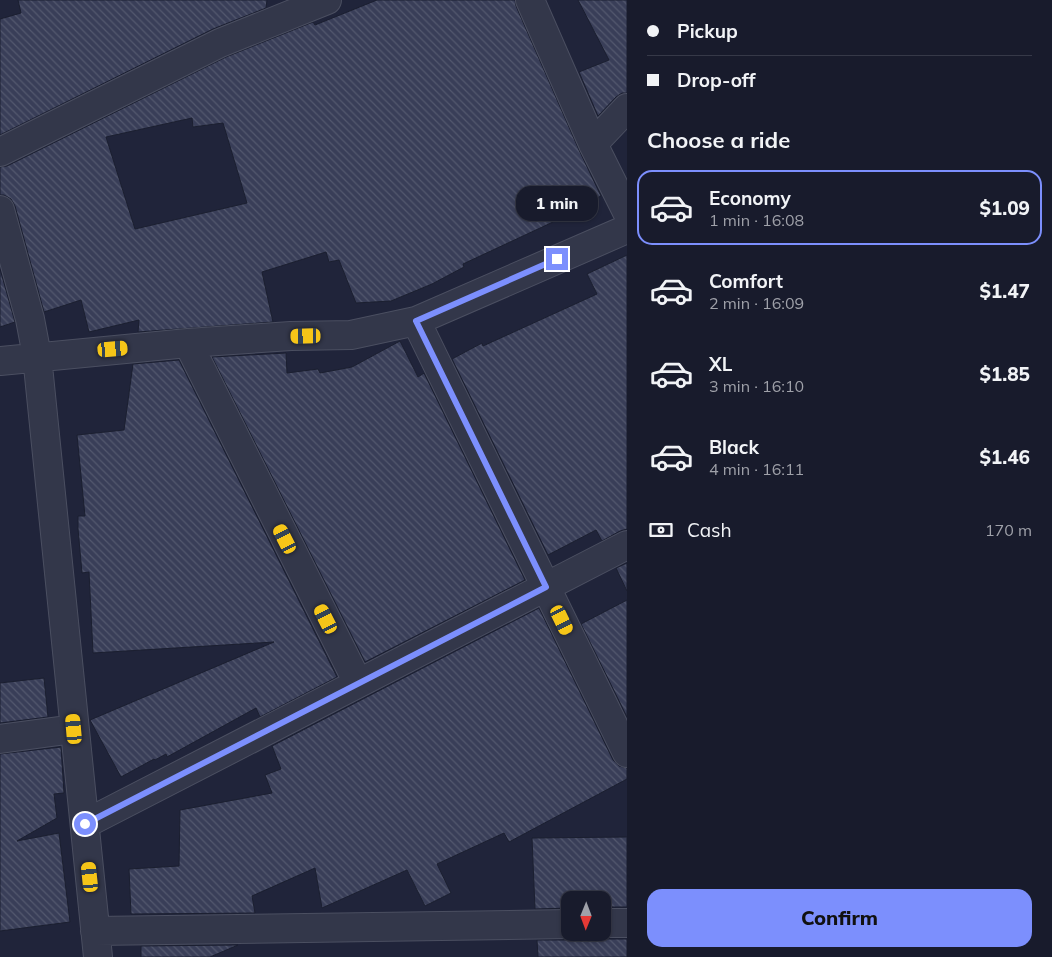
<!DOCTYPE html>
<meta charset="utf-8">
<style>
:root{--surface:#181b2c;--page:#212434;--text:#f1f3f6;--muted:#9fa1a9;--line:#363948;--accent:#7c8ffd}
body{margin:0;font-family:Mulish,sans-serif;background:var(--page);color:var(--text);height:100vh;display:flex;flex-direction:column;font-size:19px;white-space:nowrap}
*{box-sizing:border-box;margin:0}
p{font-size:16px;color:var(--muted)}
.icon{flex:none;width:28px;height:28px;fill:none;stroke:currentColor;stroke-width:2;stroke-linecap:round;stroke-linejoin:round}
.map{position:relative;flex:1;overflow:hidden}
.drawer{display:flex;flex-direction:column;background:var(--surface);width:425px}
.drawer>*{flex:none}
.guide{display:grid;align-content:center;height:110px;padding:0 20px;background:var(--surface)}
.needle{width:32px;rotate:181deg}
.tools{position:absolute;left:561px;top:891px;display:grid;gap:10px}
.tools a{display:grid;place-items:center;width:50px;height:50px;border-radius:10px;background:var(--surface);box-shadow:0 1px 4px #0004,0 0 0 1px var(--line);font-size:25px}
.end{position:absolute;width:22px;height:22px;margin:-11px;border:6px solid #7c8ffd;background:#fff;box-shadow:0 0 0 2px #fff}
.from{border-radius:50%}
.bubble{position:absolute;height:35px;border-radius:15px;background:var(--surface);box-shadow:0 1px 4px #0004,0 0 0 1px var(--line);font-size:16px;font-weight:800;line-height:35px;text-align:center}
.car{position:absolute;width:15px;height:30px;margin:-15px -8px;border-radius:6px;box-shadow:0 0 4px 1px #0007;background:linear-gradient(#f5c518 24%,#345 0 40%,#f5c518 0 76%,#345 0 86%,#f5c518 0)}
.guide b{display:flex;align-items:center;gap:18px;height:48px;font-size:19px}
.guide b+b{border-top:1px solid var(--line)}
.guide i{width:12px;height:12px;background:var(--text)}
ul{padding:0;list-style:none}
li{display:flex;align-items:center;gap:15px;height:75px;margin:0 10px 8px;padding:0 10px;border:2px solid transparent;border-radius:15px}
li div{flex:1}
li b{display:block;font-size:19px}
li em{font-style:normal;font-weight:800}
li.on{border-color:var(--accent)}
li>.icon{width:45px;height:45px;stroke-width:1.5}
h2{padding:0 20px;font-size:22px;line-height:60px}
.pay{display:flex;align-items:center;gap:12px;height:55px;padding:0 20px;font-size:19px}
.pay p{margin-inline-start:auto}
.button{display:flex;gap:10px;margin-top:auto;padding:10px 20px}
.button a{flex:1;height:58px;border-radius:15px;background:var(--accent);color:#111;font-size:20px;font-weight:800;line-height:58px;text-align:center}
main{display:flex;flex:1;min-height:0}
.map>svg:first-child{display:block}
.building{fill:url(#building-back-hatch);stroke:#1b1f30;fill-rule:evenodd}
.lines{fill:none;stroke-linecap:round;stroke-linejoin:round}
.street-casing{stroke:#4b4f61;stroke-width:30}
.street{stroke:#33374a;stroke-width:28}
.route{stroke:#7c8ffd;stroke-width:6}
</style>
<main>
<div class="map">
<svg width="627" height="957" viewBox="0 0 627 957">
<defs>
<pattern id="building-back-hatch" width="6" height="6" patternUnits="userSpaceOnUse" patternTransform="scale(1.25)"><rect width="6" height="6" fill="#393e58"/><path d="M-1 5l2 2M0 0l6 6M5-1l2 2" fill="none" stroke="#53586e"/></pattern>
</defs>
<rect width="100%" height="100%" fill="#20243a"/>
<path class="building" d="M18 0H267L266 8 213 29 0 135V19L21 13Z
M377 0H515L516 6 579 150 601 196 552 220 553 222 463 264 464 267 432 284 391 301 356 303 339 260 329 262 326 252 262 272 273 322 138 332 139 320 89 332 81 300 44 312 15 206 11 199 4 195H0V167L7 166 226 57 313 22 315 25ZM192 118 193 127 223 123 247 203 135 229 106 137Z
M578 0H627V93H622L616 97 598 116 579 72 609 60Z
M627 255V529L620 531 602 541 596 530 548 555 452 359 482 343 483 346 597 294 587 274Z
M0 269 15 322 0 327Z
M400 341 418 377 424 373 525 580 365 662 212 357 286 353 287 373 318 369 320 373 352 367Z
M179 360 337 677 260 717 256 708 167 757 166 754 155 760 154 759 121 777 90 720 274 642 93 653 89 572 82 573 78 529V516H85L77 435 124 430 133 364Z
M627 563V591L616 568Z
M627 600V717L581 624Z
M539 608 613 760 619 766 627 768V779L509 842 504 833 437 864 451 893 425 906 407 870 322 908 315 868 252 896 255 913 131 914 129 869 179 866 180 810 272 793 265 775 281 769 272 746Z
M44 678 48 717 0 723V683Z
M61 747 64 793 54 794 57 818 17 841 59 833 70 922 0 931V754Z
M627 837V907H602V900H570V908L535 909 532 838Z
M583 932H590L595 937 602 939H627V957H538L537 940H571L578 938Z
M238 945 210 957H141V946Z"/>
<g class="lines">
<defs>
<path id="street" d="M530 0 593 144 627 212
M593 144 627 108
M0 152 220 43 327 0
M0 210 30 319 37 356 98 957
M416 321 627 753
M188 343 358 683
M0 361 188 343 291 336 351 335 416 321 627 229
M0 739 74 729
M85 824 627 545
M602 923H627
M95 931 570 924"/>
</defs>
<use href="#street" class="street-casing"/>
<use href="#street" class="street"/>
</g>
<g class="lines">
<path class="route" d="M85 824 546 587 416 321 557 259"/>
</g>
</svg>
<div class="tools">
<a><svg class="needle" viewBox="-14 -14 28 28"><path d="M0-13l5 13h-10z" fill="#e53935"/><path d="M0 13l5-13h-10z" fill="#9fa1a9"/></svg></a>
</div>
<i class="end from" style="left:85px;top:824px"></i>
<i class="end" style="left:557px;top:259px"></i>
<div class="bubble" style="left:516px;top:186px;width:82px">1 min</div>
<i class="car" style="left:306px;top:336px;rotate:269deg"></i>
<i class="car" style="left:113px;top:349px;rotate:85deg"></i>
<i class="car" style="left:285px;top:539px;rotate:333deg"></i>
<i class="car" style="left:326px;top:619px;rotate:333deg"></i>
<i class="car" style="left:562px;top:620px;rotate:154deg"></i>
<i class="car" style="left:74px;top:729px;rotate:355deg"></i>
<i class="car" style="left:90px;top:877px;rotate:354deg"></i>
</div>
<section class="drawer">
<div class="guide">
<b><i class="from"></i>Pickup</b>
<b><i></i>Drop-off</b>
</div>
<h2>Choose a ride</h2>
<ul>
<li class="on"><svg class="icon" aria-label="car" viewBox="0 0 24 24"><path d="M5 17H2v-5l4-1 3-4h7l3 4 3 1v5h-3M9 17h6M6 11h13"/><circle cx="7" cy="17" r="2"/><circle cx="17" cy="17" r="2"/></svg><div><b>Economy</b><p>1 min · 16:08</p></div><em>$1.09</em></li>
<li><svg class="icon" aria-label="car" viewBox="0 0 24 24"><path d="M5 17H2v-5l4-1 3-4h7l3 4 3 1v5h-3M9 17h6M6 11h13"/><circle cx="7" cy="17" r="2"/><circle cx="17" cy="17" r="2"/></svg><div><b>Comfort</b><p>2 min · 16:09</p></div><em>$1.47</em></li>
<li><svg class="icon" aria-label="car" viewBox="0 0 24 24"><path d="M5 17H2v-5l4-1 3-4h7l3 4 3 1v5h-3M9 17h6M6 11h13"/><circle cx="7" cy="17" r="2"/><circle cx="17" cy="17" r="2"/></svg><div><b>XL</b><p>3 min · 16:10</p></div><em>$1.85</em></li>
<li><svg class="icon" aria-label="car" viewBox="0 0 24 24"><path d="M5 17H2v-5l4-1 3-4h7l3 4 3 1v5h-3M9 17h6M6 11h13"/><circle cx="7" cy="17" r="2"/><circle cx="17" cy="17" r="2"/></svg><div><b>Black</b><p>4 min · 16:11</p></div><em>$1.46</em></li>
</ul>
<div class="pay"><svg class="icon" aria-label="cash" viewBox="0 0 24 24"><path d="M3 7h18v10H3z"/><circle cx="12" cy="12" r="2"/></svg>Cash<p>170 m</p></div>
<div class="button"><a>Confirm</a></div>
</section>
</main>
